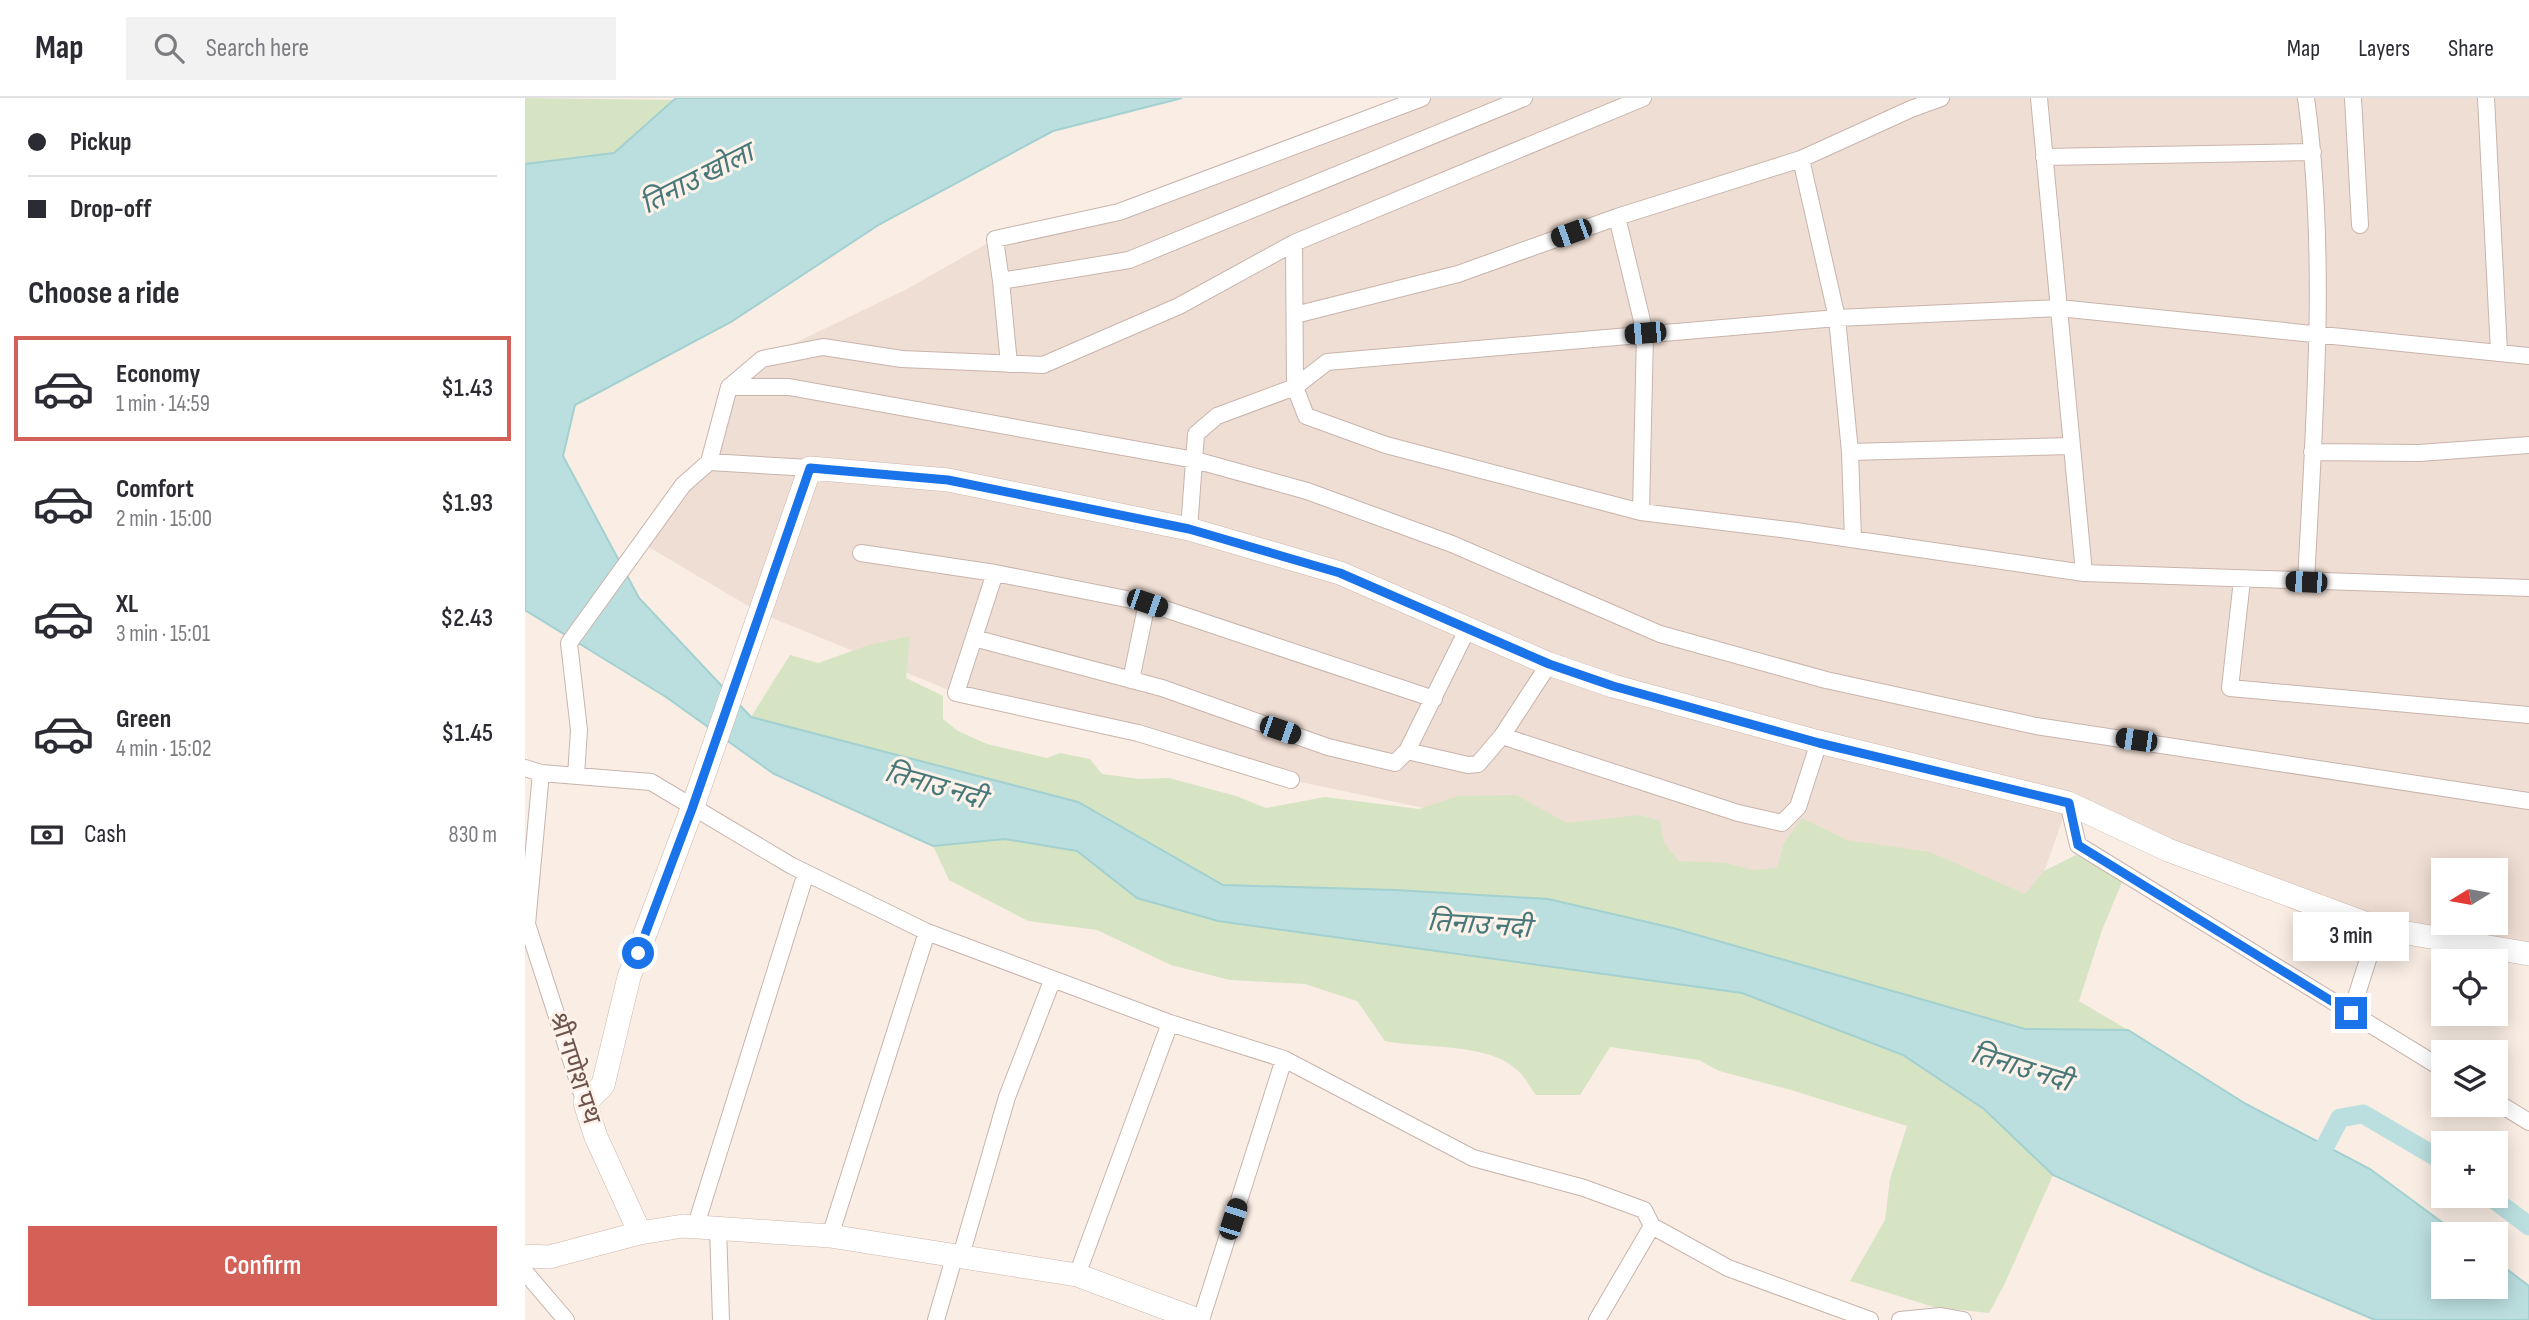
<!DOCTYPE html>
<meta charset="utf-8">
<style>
:root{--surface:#fff;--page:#f2f2f3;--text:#2b2b33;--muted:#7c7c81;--line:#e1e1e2;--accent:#d46158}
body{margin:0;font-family:"Sofia Sans Condensed","Noto Sans Devanagari",sans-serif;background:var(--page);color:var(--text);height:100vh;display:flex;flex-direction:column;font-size:26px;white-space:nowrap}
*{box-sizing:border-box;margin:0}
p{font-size:23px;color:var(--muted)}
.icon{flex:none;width:38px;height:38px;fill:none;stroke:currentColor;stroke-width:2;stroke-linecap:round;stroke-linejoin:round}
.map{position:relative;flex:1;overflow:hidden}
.details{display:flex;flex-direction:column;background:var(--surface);width:525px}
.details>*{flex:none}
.top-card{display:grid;align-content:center;height:154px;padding:0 28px;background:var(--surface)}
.needle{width:46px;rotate:259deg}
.fabs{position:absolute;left:1906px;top:760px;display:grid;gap:14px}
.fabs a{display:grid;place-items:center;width:77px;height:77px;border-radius:0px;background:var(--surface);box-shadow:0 4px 18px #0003;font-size:35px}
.end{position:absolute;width:32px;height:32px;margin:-16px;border:9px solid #1a73e8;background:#fff;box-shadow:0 0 0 4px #fff}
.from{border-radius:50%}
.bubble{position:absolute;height:49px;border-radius:0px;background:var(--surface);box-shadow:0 4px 18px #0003;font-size:23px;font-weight:600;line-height:49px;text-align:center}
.car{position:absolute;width:21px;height:42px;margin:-21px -10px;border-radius:9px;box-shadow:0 0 5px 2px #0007;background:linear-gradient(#222 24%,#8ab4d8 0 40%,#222 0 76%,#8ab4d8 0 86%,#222 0)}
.top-card b{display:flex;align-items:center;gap:24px;height:66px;font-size:26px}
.top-card b+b{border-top:2px solid var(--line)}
.top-card i{width:18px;height:18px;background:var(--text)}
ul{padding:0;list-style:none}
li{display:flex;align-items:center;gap:21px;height:105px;margin:0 14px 10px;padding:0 14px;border:4px solid transparent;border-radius:0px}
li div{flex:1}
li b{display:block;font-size:26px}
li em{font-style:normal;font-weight:600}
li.selected{border-color:var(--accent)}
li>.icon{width:63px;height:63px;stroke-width:1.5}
h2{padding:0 28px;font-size:32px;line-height:84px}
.pay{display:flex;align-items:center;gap:18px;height:77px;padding:0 28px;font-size:26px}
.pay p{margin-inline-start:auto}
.button{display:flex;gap:14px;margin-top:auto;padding:14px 28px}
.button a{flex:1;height:80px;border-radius:0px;background:var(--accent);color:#fff;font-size:28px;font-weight:600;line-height:80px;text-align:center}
header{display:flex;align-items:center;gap:42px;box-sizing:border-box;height:98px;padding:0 35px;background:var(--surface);border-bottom:2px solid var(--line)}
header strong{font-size:33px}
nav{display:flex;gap:38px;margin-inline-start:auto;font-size:24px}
.search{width:490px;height:63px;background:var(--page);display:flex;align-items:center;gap:18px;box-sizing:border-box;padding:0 24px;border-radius:0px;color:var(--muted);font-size:26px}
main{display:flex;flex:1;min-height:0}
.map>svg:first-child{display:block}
.residential{fill:#efded3;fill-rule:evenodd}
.green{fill:#d6e4c4}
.water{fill:#bbdfdf;stroke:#a3d0d0;stroke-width:2}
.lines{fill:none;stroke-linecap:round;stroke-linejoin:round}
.canal{stroke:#bbdfdf;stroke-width:19}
.street-casing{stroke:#c8b4ac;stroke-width:18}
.secondary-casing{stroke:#cdb6ac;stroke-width:24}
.street{stroke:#fff;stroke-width:16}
.secondary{stroke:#fff;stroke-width:23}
.route{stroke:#1a73e8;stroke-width:9}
.labels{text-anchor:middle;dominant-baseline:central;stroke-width:6;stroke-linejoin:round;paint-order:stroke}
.street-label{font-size:26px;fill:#6e544d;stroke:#fcf2e9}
.water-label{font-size:28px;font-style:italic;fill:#477778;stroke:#fcf2e9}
</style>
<header>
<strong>Map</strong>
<div class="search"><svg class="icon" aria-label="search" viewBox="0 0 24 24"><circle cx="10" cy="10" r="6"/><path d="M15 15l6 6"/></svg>Search here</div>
<nav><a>Map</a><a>Layers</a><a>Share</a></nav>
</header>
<main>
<section class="details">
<div class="top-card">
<b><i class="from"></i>Pickup</b>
<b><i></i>Drop-off</b>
</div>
<h2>Choose a ride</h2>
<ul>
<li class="selected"><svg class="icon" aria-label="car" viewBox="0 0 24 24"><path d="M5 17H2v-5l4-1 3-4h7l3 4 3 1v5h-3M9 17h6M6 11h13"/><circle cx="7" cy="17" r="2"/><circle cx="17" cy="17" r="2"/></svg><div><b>Economy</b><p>1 min · 14:59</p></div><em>$1.43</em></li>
<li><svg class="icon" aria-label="car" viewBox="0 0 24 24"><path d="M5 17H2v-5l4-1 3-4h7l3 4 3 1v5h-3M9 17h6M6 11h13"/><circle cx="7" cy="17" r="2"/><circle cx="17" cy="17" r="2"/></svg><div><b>Comfort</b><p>2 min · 15:00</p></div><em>$1.93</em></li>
<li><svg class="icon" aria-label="car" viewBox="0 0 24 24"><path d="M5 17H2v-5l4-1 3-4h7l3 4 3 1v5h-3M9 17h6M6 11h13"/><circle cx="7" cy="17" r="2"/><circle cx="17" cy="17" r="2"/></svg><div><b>XL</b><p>3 min · 15:01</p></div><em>$2.43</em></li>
<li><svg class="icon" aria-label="car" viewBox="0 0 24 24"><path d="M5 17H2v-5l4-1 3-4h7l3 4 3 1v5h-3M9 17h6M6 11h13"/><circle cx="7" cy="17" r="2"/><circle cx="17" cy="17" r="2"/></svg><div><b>Green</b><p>4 min · 15:02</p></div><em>$1.45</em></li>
</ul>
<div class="pay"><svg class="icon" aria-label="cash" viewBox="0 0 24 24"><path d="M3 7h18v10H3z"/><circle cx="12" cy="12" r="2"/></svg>Cash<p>830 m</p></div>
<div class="button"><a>Confirm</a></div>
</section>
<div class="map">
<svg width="2004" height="1222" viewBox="0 0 2004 1222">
<rect width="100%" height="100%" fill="#f9ede4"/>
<path class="residential" d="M897 0H2004V852L1853 830 1543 706 1497 836 766 682 431 595 235 515 117 445 184 364 204 289 237 261 382 191 470 141 594 114ZM1918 772H1970V824H1918Z"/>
<path class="green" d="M0 0 149 2 89 55 0 66Z
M385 538 381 580 418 598V621L433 633 462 646 522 660 535 655 565 661 577 676 615 681 644 680 711 698 741 710 800 699 894 711 934 698 991 697 1042 725 1114 717 1135 723 1139 745 1154 763 1201 765 1227 772 1252 770 1259 745 1277 720 1322 742 1405 754 1500 796 1519 773 1551 757 1598 782 1577 832 1554 903 1603 932 1500 931 1148 830 870 792 698 787 553 704 226 619 265 557 293 565 344 547Z
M480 741 552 753 612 800 693 823 1217 895 1378 957 1459 1011 1528 1077 1480 1185 1464 1215 1409 1209 1325 1183 1360 1122 1365 1081 1382 1028 1266 992 1194 973 1174 962 1085 949 1055 997H1011C1005 989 999 977 991 971 960 944 900 951 860 943L832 903 780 886 705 882 646 867 572 832 503 823 424 782 408 748Z"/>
<path class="water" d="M151 0H657L528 33 355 126 206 224 50 307 38 358 114 500 226 619 553 704 698 787 870 792 1023 801 1148 830 1500 931 1603 932 1721 1006 1845 1071 1933 1136H1918V1188H1970L1971 1163 2004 1188V1222H1850L1735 1173 1528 1077 1459 1011 1378 957 1217 895 693 823 612 800 552 753 480 741 408 748 249 676 141 599 0 512V66L89 55Z"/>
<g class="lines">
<path class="canal" d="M1797 1054 1815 1020 1838 1016 1918 1063
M1963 1097 2004 1128"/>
<defs>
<path id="street" d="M1514 0 1559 475
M1828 0 1835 127
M1961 0 1974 254
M1519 59 1788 54
M1276 61 1312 220 1325 354 1328 441
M1092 119 1120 235 1116 414
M769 145 770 289
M476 183 470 141 594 114 897 0
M770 217 933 176 1092 119 1276 61 1386 11 1416 0
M484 266 476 183 604 162 999 0
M204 289H264L670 362 782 393 927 446 1135 536 1301 582 1511 628 2004 703
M770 289 802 264 1312 220 1534 210 2004 258
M1325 354 1547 348
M1787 354 1894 355 2004 347
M184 364 204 289 237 261 298 249 377 261 518 267 654 208 769 145 1118 0
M664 431 671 336 692 318 770 289 781 318 861 347 1116 414 1271 433 1559 475 2004 490
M336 455 470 475 622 505 909 601
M470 475 431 595 613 635 766 682
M1717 482 1705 590 2004 617
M1781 484C1789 323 1803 160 1781 0
M449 540 637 590 803 649 870 665 882 653 943 667 953 666 977 638 1024 566
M606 582 622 505
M977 638 1213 715 1257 725 1273 709 1294 644
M882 653 943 530
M0 670 16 675 126 684 267 768 402 834 645 925 759 961 948 1060 1059 1090 1119 1112 1127 1128 1203 1170 1345 1222
M16 675 2 826 60 1005
M51 678 54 632 44 545 158 387 184 364 285 370
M1543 705 1553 747 1918 971
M1826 915 1853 830
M1970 1003 2004 1024
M171 1127 281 775
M193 1129 196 1222
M305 1138 402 834
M435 1161 482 999 527 883
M0 1174 41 1222
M552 1177 645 925
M411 1222 429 1160
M676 1222 759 961
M1072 1222 1127 1128
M1375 1222 1416 1218 1438 1222"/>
<path id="secondary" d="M115 1135 71 1039 60 1005 78 987 104 879 167 711 285 370 423 382 664 431 815 475 1024 566 1088 588 1294 644 1543 705 1643 752 1853 830 2004 856
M0 1158 24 1159 115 1135 158 1128 305 1138 552 1177 673 1222"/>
</defs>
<use href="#street" class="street-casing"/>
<use href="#secondary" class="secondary-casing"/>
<use href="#street" class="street"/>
<use href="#secondary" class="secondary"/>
</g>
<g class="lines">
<path class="route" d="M113 855 167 711 285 370 423 382 664 431 815 475 1024 566 1088 588 1294 645 1544 705 1553 747 1826 915"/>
</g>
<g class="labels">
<g class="street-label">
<text transform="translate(49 970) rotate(72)">श्री गणेश पथ</text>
</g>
<g class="water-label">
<text transform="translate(172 81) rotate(-27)">तिनाउ खोला</text>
<text transform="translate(410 688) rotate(16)">तिनाउ नदी</text>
<text transform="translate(954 827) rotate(4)">तिनाउ नदी</text>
<text transform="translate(1496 970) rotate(17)">तिनाउ नदी</text>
</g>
</g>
</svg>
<div class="fabs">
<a><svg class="needle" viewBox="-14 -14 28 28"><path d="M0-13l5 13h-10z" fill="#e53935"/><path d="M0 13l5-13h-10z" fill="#7c7c81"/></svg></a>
<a><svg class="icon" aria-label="locate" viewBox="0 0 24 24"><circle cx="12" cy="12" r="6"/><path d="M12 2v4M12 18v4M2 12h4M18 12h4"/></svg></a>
<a><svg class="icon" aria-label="layers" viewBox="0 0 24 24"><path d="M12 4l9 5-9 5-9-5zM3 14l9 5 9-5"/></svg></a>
<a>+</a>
<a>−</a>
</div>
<i class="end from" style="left:113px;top:855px"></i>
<i class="end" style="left:1826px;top:915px"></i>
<div class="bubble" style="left:1768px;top:814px;width:116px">3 min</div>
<i class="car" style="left:1046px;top:135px;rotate:250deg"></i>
<i class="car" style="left:1120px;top:235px;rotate:265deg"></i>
<i class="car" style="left:1781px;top:484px;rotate:272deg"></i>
<i class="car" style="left:622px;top:505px;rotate:109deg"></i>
<i class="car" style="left:755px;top:632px;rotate:109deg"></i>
<i class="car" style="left:1611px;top:642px;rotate:278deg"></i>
<i class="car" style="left:708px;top:1121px;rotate:18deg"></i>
</div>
</main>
